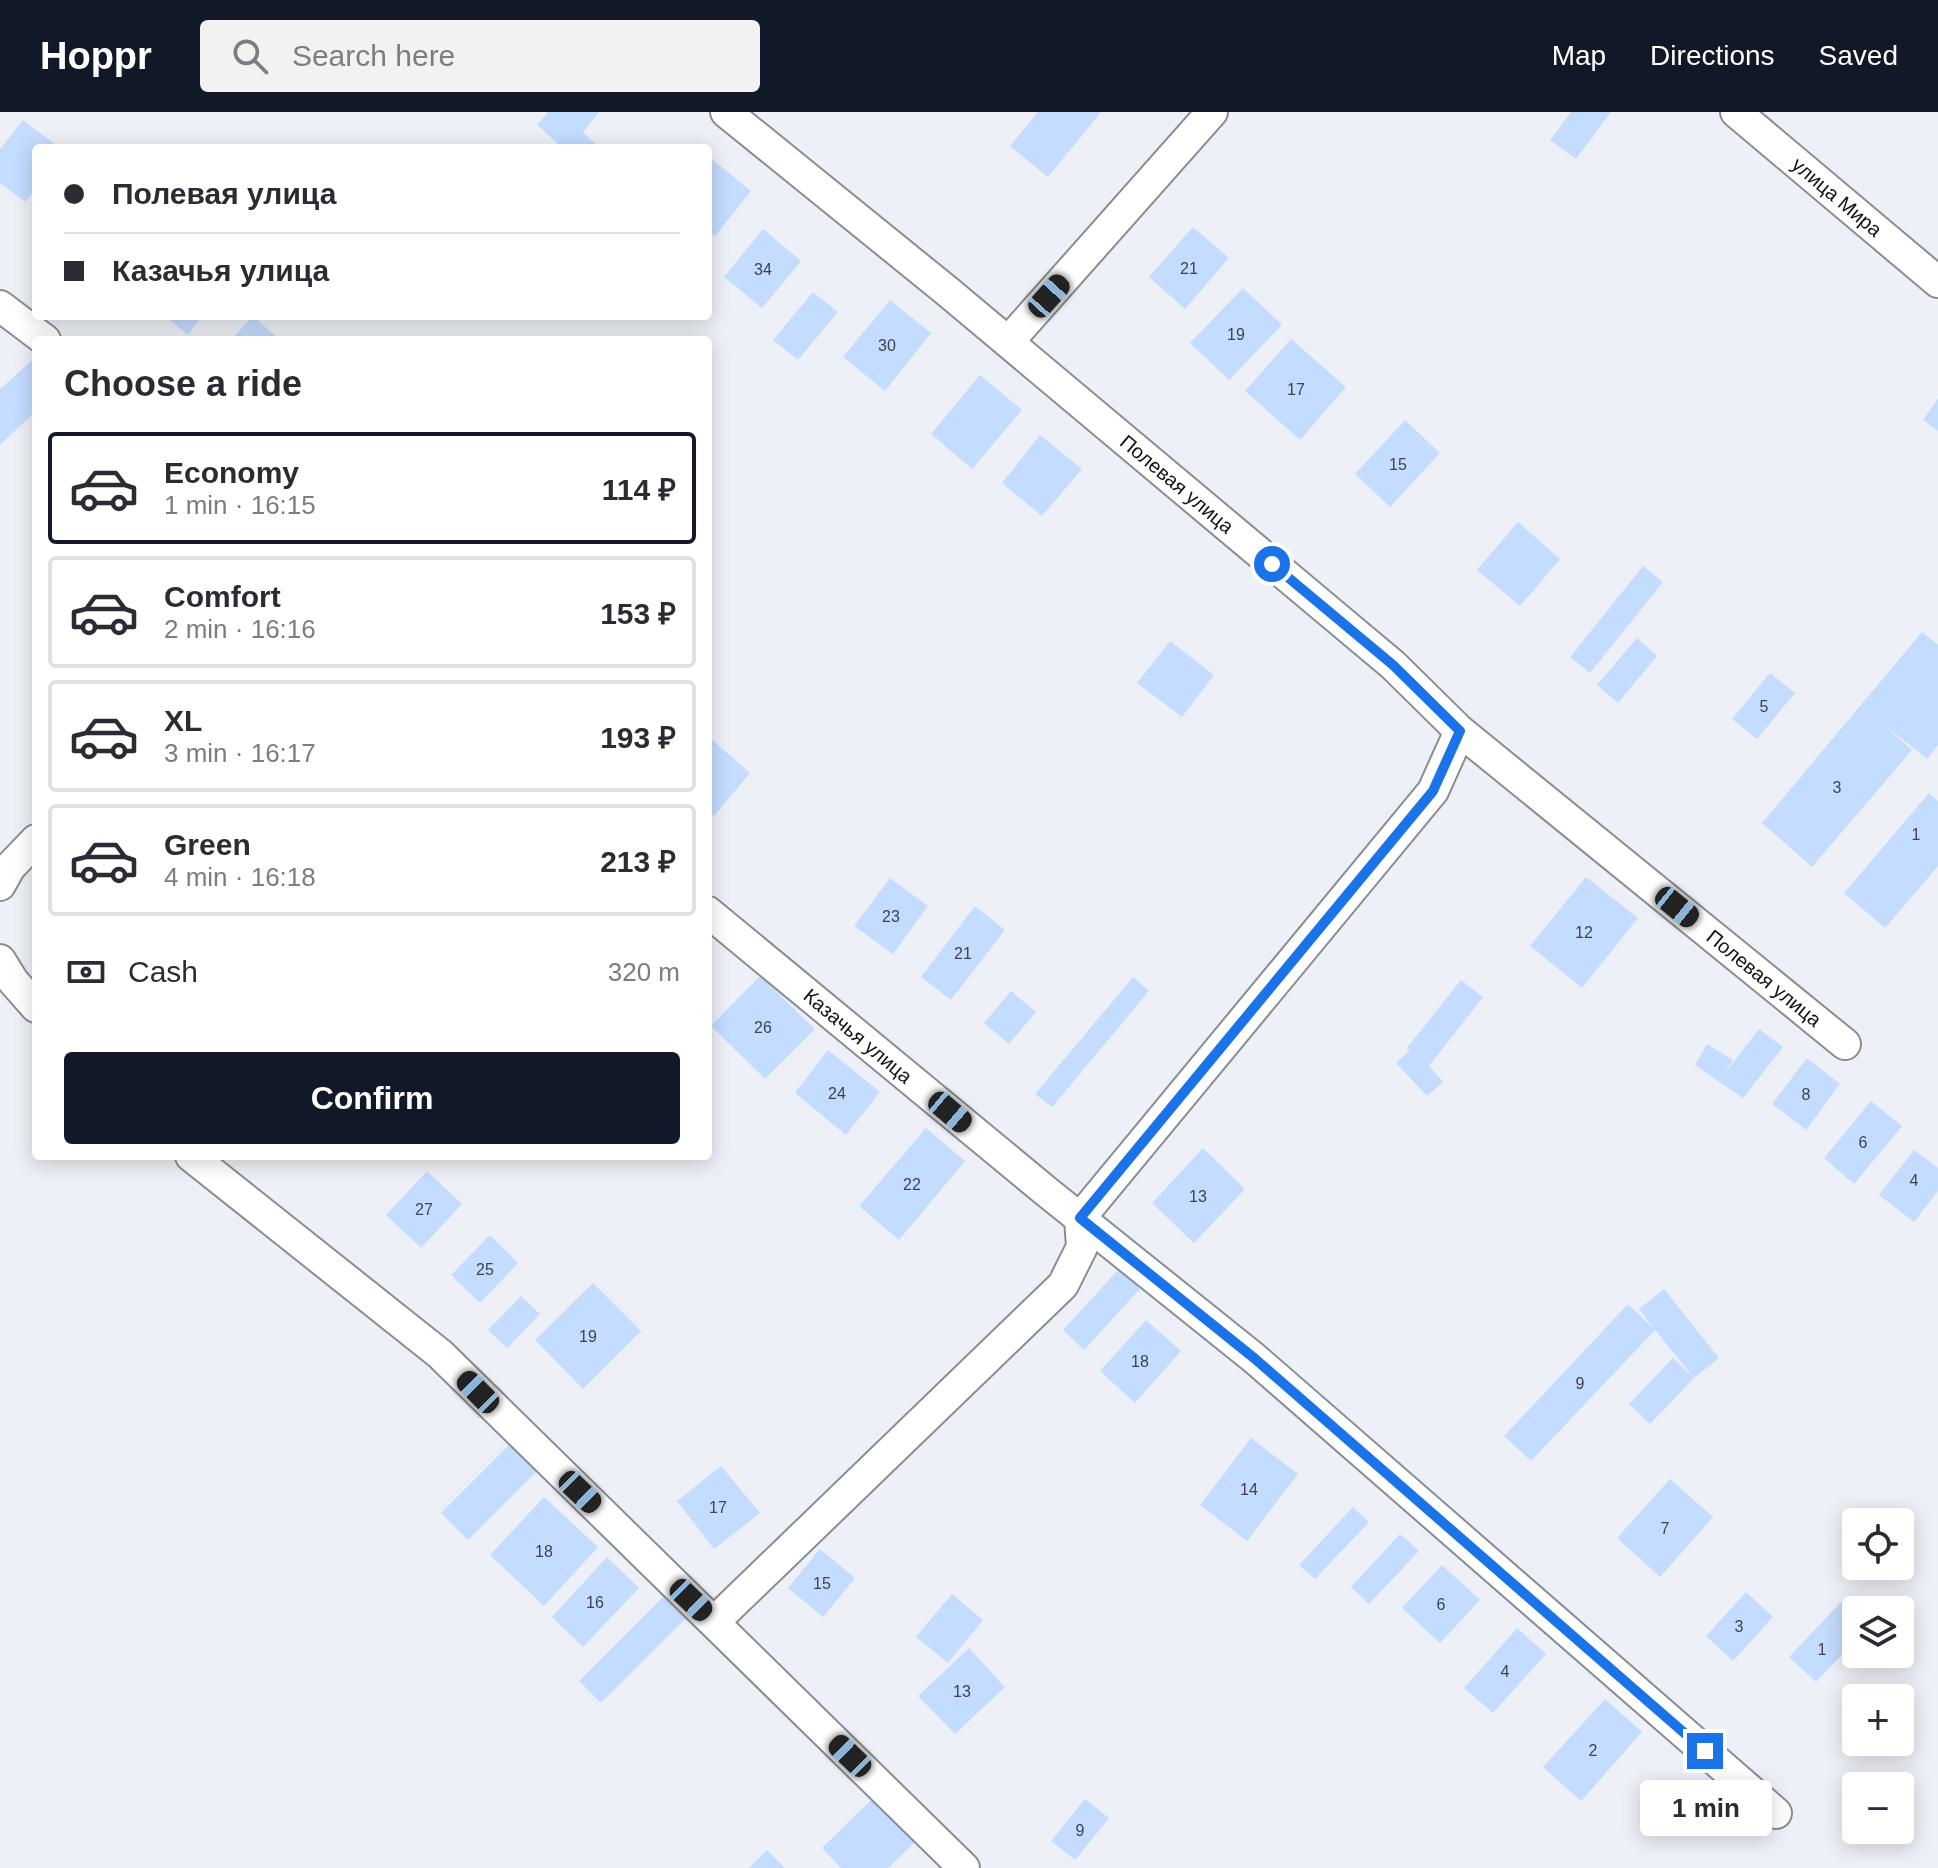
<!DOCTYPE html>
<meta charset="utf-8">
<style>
:root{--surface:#fff;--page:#f2f2f3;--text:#2b2b33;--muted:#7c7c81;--line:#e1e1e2;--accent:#111827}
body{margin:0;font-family:Arial,sans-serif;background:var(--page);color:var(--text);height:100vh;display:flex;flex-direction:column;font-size:30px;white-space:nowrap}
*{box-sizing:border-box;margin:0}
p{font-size:26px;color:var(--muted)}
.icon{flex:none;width:44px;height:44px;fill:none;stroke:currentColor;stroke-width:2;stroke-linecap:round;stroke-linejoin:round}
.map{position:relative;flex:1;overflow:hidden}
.details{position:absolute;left:32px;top:224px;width:680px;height:824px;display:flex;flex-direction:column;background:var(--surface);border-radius:8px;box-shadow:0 4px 20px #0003}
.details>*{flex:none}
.guide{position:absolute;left:32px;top:32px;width:680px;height:176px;border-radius:8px;box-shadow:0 4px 20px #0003;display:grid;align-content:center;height:176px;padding:0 32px;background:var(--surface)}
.tools{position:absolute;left:1842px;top:1396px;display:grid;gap:16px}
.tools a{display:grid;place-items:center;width:72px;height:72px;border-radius:8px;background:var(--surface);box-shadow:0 4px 20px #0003;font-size:40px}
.end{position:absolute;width:36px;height:36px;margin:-18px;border:10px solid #1a73e8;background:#fff;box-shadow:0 0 0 4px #fff}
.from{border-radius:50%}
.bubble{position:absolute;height:56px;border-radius:8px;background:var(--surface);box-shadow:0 4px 20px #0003;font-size:26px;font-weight:800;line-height:56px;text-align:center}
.car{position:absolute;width:24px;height:48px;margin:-24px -12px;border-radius:10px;box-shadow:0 0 6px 2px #0007;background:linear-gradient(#222 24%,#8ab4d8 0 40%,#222 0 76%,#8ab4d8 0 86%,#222 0)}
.guide b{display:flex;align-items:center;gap:28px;height:76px;font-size:30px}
.guide b+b{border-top:2px solid var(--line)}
.guide i{width:20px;height:20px;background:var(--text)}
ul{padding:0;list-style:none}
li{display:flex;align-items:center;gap:24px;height:112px;margin:0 16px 12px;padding:0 16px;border:4px solid var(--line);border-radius:8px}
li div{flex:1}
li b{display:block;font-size:30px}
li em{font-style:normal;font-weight:800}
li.active{border-color:var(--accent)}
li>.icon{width:72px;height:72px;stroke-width:1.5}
h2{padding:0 32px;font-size:36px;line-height:96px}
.pay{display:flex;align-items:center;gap:20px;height:88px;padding:0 32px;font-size:30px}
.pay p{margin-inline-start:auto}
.button{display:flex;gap:16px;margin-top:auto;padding:16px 32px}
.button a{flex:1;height:92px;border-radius:8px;background:var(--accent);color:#fff;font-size:32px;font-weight:800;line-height:92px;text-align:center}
header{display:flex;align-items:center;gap:48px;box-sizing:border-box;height:112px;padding:0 40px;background:var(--accent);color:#fff}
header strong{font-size:38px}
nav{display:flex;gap:44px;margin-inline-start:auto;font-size:28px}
.search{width:560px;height:72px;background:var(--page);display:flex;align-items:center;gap:20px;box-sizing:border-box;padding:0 28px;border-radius:8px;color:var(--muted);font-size:30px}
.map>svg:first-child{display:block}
.building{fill:#c4dcff}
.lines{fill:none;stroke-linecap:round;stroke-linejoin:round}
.minor-casing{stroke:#898d92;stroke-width:34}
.minor{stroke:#fff;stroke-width:30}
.route{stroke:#1a73e8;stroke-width:10}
.labels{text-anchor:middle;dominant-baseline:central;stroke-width:6;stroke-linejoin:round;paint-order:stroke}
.number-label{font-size:16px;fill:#3e444f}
.street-label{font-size:20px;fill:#111214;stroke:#fefefe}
</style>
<header>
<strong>Hoppr</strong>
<div class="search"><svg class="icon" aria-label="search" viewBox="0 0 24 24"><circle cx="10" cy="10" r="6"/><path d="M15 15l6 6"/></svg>Search here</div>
<nav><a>Map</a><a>Directions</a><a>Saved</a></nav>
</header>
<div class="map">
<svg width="1938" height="1756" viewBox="0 0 1938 1756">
<rect width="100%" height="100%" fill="#edf1f7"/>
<path class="building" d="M548 0H599L583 20 600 36H563L537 13Z
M1038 0H1101L1048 65 1010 34Z
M1571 0H1611L1576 47 1550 28Z
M23 8 60 36H36V76L25 90 0 71V37Z
M708 44 751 79 715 124 708 119Z
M1193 115 1229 146 1185 197 1149 165Z
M763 117 801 149 762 196 724 165Z
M1243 176 1282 213 1229 268 1190 231Z
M813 180 838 200 798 248 773 228Z
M890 188 931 221 885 279 843 245Z
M164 204H202L188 223Z
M253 204 280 228H231Z
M1291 227 1346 275 1300 328 1245 279Z
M35 246 36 299 0 333V277Z
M980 263 1022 298 972 357 931 322Z
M1938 286V319L1923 308Z
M1405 308 1440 341 1390 395 1355 362Z
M1040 323 1082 357 1042 404 1002 371Z
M1518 410 1560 447 1520 494 1477 458Z
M1643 454 1663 470 1590 561 1570 545Z
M1922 520 1938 533V633L1927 647 1882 611 1912 638 1812 755 1762 711Z
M1637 526 1657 544 1618 591 1597 573Z
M1170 529 1214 563 1182 605 1137 571Z
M1770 561 1795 581 1757 627 1732 607Z
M708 624 750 661 714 704 708 699Z
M1929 681 1938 689V754L1885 816 1844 781Z
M1586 765 1638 806 1582 876 1530 834Z
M890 766 928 794 893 842 854 814Z
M975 794 1005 818 951 888 921 865Z
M760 864 815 917 765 967 711 914Z
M1133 865 1149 879 1052 995 1035 982Z
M1461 868 1483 885 1429 954 1443 970 1427 984 1396 951 1410 938 1407 936Z
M1011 879 1036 900 1009 932 984 911Z
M1759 917 1783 935 1743 986 1695 953 1707 932 1733 948 1723 964Z
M828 938 880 980 846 1023 795 981Z
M1807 946 1840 972 1806 1018 1772 992Z
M1871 989 1902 1014 1854 1072 1824 1046Z
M926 1016 965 1049 899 1128 859 1094Z
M1203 1036 1245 1077 1194 1131 1152 1091Z
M1914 1038 1938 1056V1079L1914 1110 1879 1083Z
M427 1059 462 1092 421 1136 386 1103Z
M490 1123 518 1151 480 1191 451 1163Z
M1119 1157 1140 1177 1084 1238 1063 1218Z
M593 1171 641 1219 583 1277 535 1228Z
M1664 1177 1719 1246 1694 1266 1650 1312 1629 1292 1673 1246 1694 1266 1655 1218 1531 1349 1504 1324 1628 1192 1655 1218 1639 1197Z
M521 1184 540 1202 507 1236 488 1218Z
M1146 1208 1181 1239 1135 1291 1100 1259Z
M1251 1326 1298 1362 1247 1429 1200 1393Z
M510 1332 537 1359 468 1428 441 1401Z
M721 1354 760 1401 714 1437 677 1389Z
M1670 1367 1713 1405 1660 1465 1617 1426Z
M544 1385 598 1435 544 1494 490 1443Z
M1353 1395 1369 1410 1315 1467 1299 1453Z
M1400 1422 1419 1439 1369 1492 1351 1475Z
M820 1437 855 1466 823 1505 788 1476Z
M607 1445 639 1476 583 1535 552 1505Z
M1442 1453 1480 1488 1440 1531 1402 1496Z
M1746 1480 1773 1505 1733 1549 1706 1524Z
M952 1482 983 1508 948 1551 916 1525Z
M663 1485 685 1507 601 1591 579 1569Z
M1844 1487 1856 1498V1528L1816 1570 1789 1545Z
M1517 1516 1546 1542 1493 1601 1464 1576Z
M969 1536 1005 1575 955 1622 918 1584Z
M1605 1587 1642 1620 1581 1689 1543 1655Z
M872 1687 914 1731 888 1756H841L822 1736Z
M1085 1687 1109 1706 1075 1748 1051 1729Z
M767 1738 785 1756H749Z"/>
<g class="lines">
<defs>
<path id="minor" d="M726 0 947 179 1393 553 1460 619 1845 932
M1736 0 1938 170
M0 194 45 228
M1008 230 1212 0
M0 773 10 755 36 728
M708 800 1047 1080 1254 1246 1776 1701
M0 848 13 869 36 895
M191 1044 440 1242 964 1756
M714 1510 1063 1173 1082 1135 1080 1106 1433 679 1460 619"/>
</defs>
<use href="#minor" class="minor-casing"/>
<use href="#minor" class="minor"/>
</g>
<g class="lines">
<path class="route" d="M1272 452 1393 553 1460 619 1433 679 1080 1106 1254 1246 1705 1639"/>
</g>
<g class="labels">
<g class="number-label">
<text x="1189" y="156">21</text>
<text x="763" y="157">34</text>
<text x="1236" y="222">19</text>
<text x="887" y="233">30</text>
<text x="1296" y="277">17</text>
<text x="1398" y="352">15</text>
<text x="1764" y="594">5</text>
<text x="1837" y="675">3</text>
<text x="1916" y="722">1</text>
<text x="891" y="804">23</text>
<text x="1584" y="820">12</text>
<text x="963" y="841">21</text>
<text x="763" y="915">26</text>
<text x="837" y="981">24</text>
<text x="1806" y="982">8</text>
<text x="1863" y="1030">6</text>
<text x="1914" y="1068">4</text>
<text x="912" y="1072">22</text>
<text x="1198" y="1084">13</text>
<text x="424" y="1097">27</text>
<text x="485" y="1157">25</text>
<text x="588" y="1224">19</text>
<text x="1140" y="1249">18</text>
<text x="1580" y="1271">9</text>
<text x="1249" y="1377">14</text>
<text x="718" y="1395">17</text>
<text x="1665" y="1416">7</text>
<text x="544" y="1439">18</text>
<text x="822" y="1471">15</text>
<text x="595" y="1490">16</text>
<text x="1441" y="1492">6</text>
<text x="1739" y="1514">3</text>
<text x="1822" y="1537">1</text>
<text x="1505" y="1559">4</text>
<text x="962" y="1579">13</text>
<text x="1593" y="1638">2</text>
<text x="1080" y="1718">9</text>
</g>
<g class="street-label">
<text transform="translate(1837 85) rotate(40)">улица Мира</text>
<text transform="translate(1177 372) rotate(40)">Полевая улица</text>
<text transform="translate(1764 866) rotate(39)">Полевая улица</text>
<text transform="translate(858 924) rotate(40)">Казачья улица</text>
</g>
</g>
</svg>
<div class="tools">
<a><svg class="icon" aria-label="locate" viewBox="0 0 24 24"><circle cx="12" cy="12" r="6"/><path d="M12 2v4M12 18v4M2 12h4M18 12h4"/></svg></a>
<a><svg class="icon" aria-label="layers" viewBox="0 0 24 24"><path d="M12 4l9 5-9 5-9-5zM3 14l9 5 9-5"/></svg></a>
<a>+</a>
<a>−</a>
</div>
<i class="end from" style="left:1272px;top:452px"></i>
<i class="end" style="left:1705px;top:1639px"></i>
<div class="bubble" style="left:1640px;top:1668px;width:132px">1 min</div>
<i class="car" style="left:1049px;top:184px;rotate:42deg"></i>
<i class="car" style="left:1677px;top:795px;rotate:129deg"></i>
<i class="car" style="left:950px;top:1000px;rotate:130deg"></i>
<i class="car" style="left:478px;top:1280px;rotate:315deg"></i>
<i class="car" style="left:580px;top:1380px;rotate:134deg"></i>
<i class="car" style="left:691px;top:1488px;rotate:134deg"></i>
<i class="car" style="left:850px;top:1644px;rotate:314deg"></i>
<div class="guide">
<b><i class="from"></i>Полевая улица</b>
<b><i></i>Казачья улица</b>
</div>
<section class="details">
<h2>Choose a ride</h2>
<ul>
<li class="active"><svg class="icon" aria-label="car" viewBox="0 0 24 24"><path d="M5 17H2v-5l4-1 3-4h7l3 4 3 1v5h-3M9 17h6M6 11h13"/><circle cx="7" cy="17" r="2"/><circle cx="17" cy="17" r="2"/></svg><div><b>Economy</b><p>1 min · 16:15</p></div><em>114 ₽</em></li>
<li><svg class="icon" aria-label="car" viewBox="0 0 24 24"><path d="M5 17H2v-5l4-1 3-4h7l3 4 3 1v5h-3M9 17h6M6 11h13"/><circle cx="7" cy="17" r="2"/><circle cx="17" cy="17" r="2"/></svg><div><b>Comfort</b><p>2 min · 16:16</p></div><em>153 ₽</em></li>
<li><svg class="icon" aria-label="car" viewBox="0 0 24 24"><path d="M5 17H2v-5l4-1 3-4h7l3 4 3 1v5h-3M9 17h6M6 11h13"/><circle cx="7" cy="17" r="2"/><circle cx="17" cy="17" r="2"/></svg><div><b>XL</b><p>3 min · 16:17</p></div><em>193 ₽</em></li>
<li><svg class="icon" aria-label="car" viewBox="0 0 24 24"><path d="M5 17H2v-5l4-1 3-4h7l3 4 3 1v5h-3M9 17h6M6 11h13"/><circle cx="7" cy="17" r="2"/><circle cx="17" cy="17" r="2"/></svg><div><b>Green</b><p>4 min · 16:18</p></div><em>213 ₽</em></li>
</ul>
<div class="pay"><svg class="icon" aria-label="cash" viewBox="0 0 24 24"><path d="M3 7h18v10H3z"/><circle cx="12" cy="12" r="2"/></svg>Cash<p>320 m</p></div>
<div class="button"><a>Confirm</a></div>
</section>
</div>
